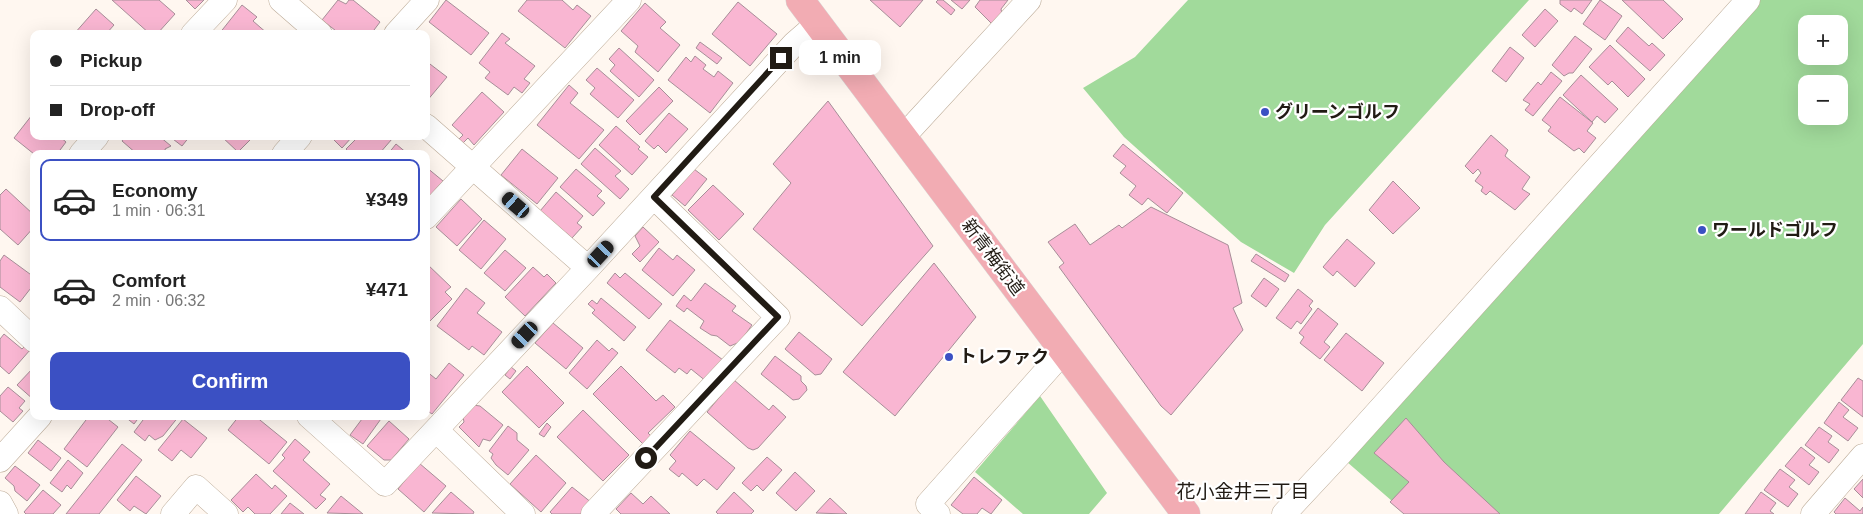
<!DOCTYPE html>
<meta charset="utf-8">
<style>
:root{--surface:#fff;--page:#f2f2f2;--text:#222;--muted:#767676;--line:#e0e0e0;--accent:#3b50c3}
body{margin:0;font-family:Helvetica,"Noto Sans JP",sans-serif;background:var(--page);color:var(--text);height:100vh;display:flex;flex-direction:column;font-size:19px;white-space:nowrap}
*{box-sizing:border-box;margin:0}
p{font-size:16px;color:var(--muted)}
.icon{flex:none;width:28px;height:28px;fill:none;stroke:currentColor;stroke-width:2;stroke-linecap:round;stroke-linejoin:round}
.map{position:relative;flex:1;overflow:hidden}
.sheet{position:absolute;left:30px;top:150px;width:400px;height:270px;display:flex;flex-direction:column;background:var(--surface);border-radius:10px;box-shadow:0 5px 20px #0002}
.sheet>*{flex:none}
.top-card{position:absolute;left:30px;top:30px;width:400px;height:110px;border-radius:10px;box-shadow:0 5px 20px #0002;display:grid;align-content:center;height:110px;padding:0 20px;background:var(--surface)}
.tools{position:absolute;left:1798px;top:15px;display:grid;gap:10px}
.tools a{display:grid;place-items:center;width:50px;height:50px;border-radius:10px;background:var(--surface);box-shadow:0 5px 20px #0002;font-size:25px}
.end{position:absolute;width:22px;height:22px;margin:-11px;border:6px solid #211b14;background:#fff;box-shadow:0 0 0 2px #fff}
.from{border-radius:50%}
.bubble{position:absolute;height:35px;border-radius:10px;background:var(--surface);box-shadow:0 5px 20px #0002;font-size:16px;font-weight:700;line-height:35px;text-align:center}
.car{position:absolute;width:15px;height:30px;margin:-15px -8px;border-radius:6px;box-shadow:0 0 4px 1px #0007;background:linear-gradient(#222 24%,#8ab4d8 0 40%,#222 0 76%,#8ab4d8 0 86%,#222 0)}
.top-card b{display:flex;align-items:center;gap:18px;height:48px;font-size:19px}
.top-card b+b{border-top:1px solid var(--line)}
.top-card i{width:12px;height:12px;background:var(--text)}
ul{padding:9px 0 0;list-style:none}
li{display:flex;align-items:center;gap:15px;height:82px;margin:0 10px 8px;padding:0 10px;border:2px solid transparent;border-radius:10px}
li div{flex:1}
li b{display:block;font-size:19px}
li em{font-style:normal;font-weight:700}
li.current{border-color:var(--accent)}
li>.icon{width:45px;height:45px;stroke-width:1.5}
.primary-button{display:flex;gap:10px;margin-top:auto;padding:10px 20px}
.primary-button a{flex:1;height:58px;border-radius:10px;background:var(--accent);color:#fff;font-size:20px;font-weight:700;line-height:58px;text-align:center}
.map>svg:first-child{display:block}
.green{fill:#a1da9b;fill-rule:evenodd}
.building{fill:#f9b6d2;stroke:#a78e98}
.lines{fill:none;stroke-linecap:round;stroke-linejoin:round}
.minor-casing{stroke:#bdac99;stroke-width:25}
.primary-casing{stroke:#d7d6d5;stroke-width:29}
.minor{stroke:#fff;stroke-width:24}
.primary{stroke:#f2acb3;stroke-width:28}
.route{stroke:#211b14;stroke-width:6}
.poi-dot{fill:#3b50c3;stroke:#fff;stroke-width:2}
.labels{text-anchor:middle;dominant-baseline:central;stroke-width:4.5;stroke-linejoin:round;paint-order:stroke}
.poi-label{font-size:18px;font-weight:bold;fill:#211b14;stroke:#fff;text-anchor:start}
.street-label{font-size:18px;fill:#211b14;stroke:#fff}
.neighbourhood-label{font-size:19px;fill:#211b14;stroke:#fff}
</style>
<div class="map">
<svg width="1863" height="514" viewBox="0 0 1863 514">
<rect width="100%" height="100%" fill="#fff7f0"/>
<path class="green" d="M1188 0H1529L1325 225 1294 273 1241 242 1124 137 1083 88 1135 57Z
M1748 0H1863V344L1719 514H1407L1339 455ZM1806 24H1839V56H1806ZM1806 84H1839V116H1806Z
M1040 396 1107 493 1089 514H1023L975 472Z"/>
<path class="building" d="M112 0H159L175 14 157 34H150Z
M186 0H204L195 9Z
M338 0 346 4 349 0H353L380 22 371 34H340L322 20Z
M446 0 489 33 471 55 429 22Z
M527 0H562L573 10 577 5 591 16 565 48 518 11Z
M870 0H923L900 27Z
M938 0H943L955 10 951 15 936 2Z
M951 0H970L962 9Z
M980 0H1008L1001 9 1002 14 992 24 975 7Z
M1560 0H1592L1582 14 1574 8 1571 12 1560 4Z
M1600 0 1622 16 1605 40 1583 24Z
M1622 0H1663L1683 19 1663 39Z
M738 2 777 34 750 66 712 34Z
M645 3 666 22 660 28 680 45 658 72 635 52 638 46 621 31Z
M242 5 257 17 253 21 268 34H219Z
M96 9 114 25 106 34H74Z
M1545 9 1558 21 1535 47 1522 35Z
M1628 27 1649 46 1652 43 1665 55 1650 71 1616 41Z
M502 33 510 39 505 43 535 66 524 79 530 83 522 93 514 87 508 95 485 78 490 72 479 63Z
M1575 36 1592 49 1573 73H1569L1564 76 1552 65Z
M700 42 722 58 717 64 696 48Z
M1610 45 1645 79 1628 97 1612 81 1608 85 1589 67Z
M1510 47 1524 58 1506 82 1492 71Z
M619 48 654 80 639 97 610 71 615 65 609 59Z
M695 56 706 65 703 69 714 77 718 71 733 83 710 113 668 80 686 57 691 62Z
M426 61 447 77 426 102Z
M597 68 634 100 618 118 590 94 595 88 586 80Z
M1551 72 1562 81 1533 116 1525 110 1530 104 1523 100 1538 82 1541 85Z
M1581 75 1618 109 1605 123 1597 116 1592 122 1563 95Z
M569 85 578 93 570 103 604 130 579 159 537 125Z
M659 87 673 101 640 135 626 121Z
M482 92 504 112 474 145 468 138 463 143 459 139 463 135 452 125Z
M1560 97 1593 123 1587 131 1596 138 1584 153 1579 148 1574 151 1548 131 1551 127 1542 120Z
M828 101 933 246 862 326 753 229 791 183 773 164Z
M669 113 688 129 666 153 658 145 654 149 645 141Z
M32 115 34 117V136H59L66 142 57 154H34L14 138Z
M616 126 640 147 638 149 648 157 632 175 599 145Z
M1491 135 1508 150 1505 156 1530 177 1522 189 1530 194 1515 210 1490 191 1486 195 1481 191 1483 187 1475 181 1481 173 1478 169 1473 174 1465 166Z
M126 136H159L171 146 165 149 166 154H137L122 141Z
M169 136H190L182 146Z
M221 136H251L253 137 238 152Z
M330 136H353L342 148Z
M359 136H388L392 139 379 154H351L346 149Z
M396 144 408 154H388Z
M1123 144 1183 193 1167 213 1148 198 1142 205 1129 195 1136 186 1120 173 1126 166 1113 156Z
M595 148 621 171 615 176 629 189 620 199 581 164Z
M522 149 558 178 537 204 501 175Z
M426 167 443 181 426 200Z
M576 169 602 191 597 196 605 203 593 216 560 187Z
M694 169 707 179 685 206 672 195Z
M1393 181 1420 208 1393 234 1369 210Z
M713 185 744 214 719 240 688 210Z
M6 189 34 215V227L18 245 0 229V195Z
M556 192 583 216 577 223 582 227 572 238 540 211Z
M461 199 482 219 457 246 436 227Z
M1151 207 1228 245 1242 303 1233 308 1243 330 1171 415 1161 406 1059 267 1064 263 1048 242 1075 224 1090 245 1119 225 1122 228Z
M484 220 506 239 481 269 459 250Z
M643 227 659 242 640 262 632 254 640 246 635 236Z
M1347 239 1375 263 1355 287 1337 271 1333 276 1323 267Z
M659 248 673 260 677 255 695 270 673 296 642 270Z
M505 250 526 268 505 291 484 273Z
M1256 254 1289 275 1285 282 1251 261Z
M4 255 34 277V284L20 302 0 287V261Z
M426 263 451 287 445 292 452 299 429 322 426 319Z
M934 263 976 317 895 416 843 372Z
M533 267 544 277 547 274 556 283 525 316 505 297Z
M615 273 620 278 625 273 662 304 649 319 607 283Z
M1264 278 1279 289 1266 307 1251 296Z
M705 283 736 306 732 311 752 325 740 342 730 346 717 336 711 335 700 328 704 321 687 308 684 312 676 306 684 295 691 301Z
M466 288 485 303 477 313 502 332 484 355 472 346 469 350 437 326Z
M1298 289 1313 301 1309 306 1312 309 1301 324 1297 321 1291 329 1276 318Z
M601 298 636 327 624 341 592 313 595 310 588 304 592 300 597 304Z
M1318 308 1338 324 1324 342 1330 347 1320 359 1300 343 1304 337 1299 333Z
M670 320 723 360 707 382 691 369 687 374 679 368 675 373 646 350Z
M553 323 583 348 566 369 535 343Z
M799 332 832 359 821 374 815 375 785 349Z
M1346 333 1384 363 1362 391 1324 360Z
M4 334 22 349 25 346 30 350 9 374 0 366V339Z
M597 340 609 351 612 348 618 353 587 389 569 373Z
M775 356 801 376V381L806 386 807 390 799 399 793 400 761 374Z
M449 363 464 375 432 414 426 410V371L436 379Z
M527 366 564 403 539 428 502 392Z
M621 366 656 401 663 395 675 407 648 433 652 437 644 445 593 394Z
M34 367V400L17 385Z
M511 367 516 371 510 379 505 375Z
M1858 378 1863 381V417L1841 400Z
M734 380 769 410 773 405 786 417 758 448 753 450 748 448 707 412Z
M8 387 25 401 19 408 23 411 13 422 0 411V396Z
M1839 402 1849 410 1843 417 1858 428 1848 441 1824 423Z
M473 405 480 406 503 425 490 441 483 439 479 447 459 427 464 422 463 417Z
M583 410 629 455 603 481 557 437Z
M89 416H104L118 427 87 467 64 449Z
M124 416H140L134 424Z
M146 416H179L163 436 155 440 149 435 145 441 134 432Z
M239 416H255L287 442 269 464 228 430Z
M359 416H383L363 444 350 435 362 419Z
M1406 418 1444 462 1500 514H1404L1390 502 1409 482 1374 453Z
M183 419 207 438 191 458 181 450 172 461 158 450Z
M389 421 409 439 391 460H384L367 446Z
M547 423 551 427 544 437 539 434Z
M508 426 517 433V440L529 450 508 475 496 465 491 458 493 454 489 451Z
M1819 427 1832 436 1828 442 1839 450 1829 463 1805 445Z
M690 431 735 468 717 490 704 479 697 486 682 473 679 477 669 469 676 461 670 455Z
M295 439 310 452 303 460 330 484 320 495 326 499 316 509 273 471 285 458 282 455Z
M38 440 61 458 51 471 28 453Z
M122 444 142 460 99 514H66Z
M1801 447 1815 458 1809 465 1819 472 1809 485 1785 466Z
M536 455 566 483 541 512 510 484Z
M767 457 782 470 763 491 757 485 751 491 742 483Z
M68 460 83 473 71 489 67 485 62 492 50 483Z
M419 463 446 486 424 512 398 489Z
M15 466 40 485 27 501 15 491 14 486 5 478Z
M1780 469 1795 480 1789 487 1798 494 1788 507 1764 490Z
M795 472 815 491 796 511 776 493Z
M256 474 272 489 275 485 287 496 270 514H255L248 507 243 512 231 500Z
M136 476 161 496 146 514 134 506 130 511 117 500Z
M974 477 1002 500 991 514 982 508 977 514H963L951 505Z
M1863 479V498L1854 489Z
M572 487 592 503 583 514H552L550 512Z
M43 490 61 505 53 514H26L24 512Z
M451 492 474 512 473 514 432 513Z
M734 492 754 511 751 514H718L716 512Z
M1761 492 1776 503 1770 511 1774 514H1745Z
M631 493 643 504 651 496 670 514H621L616 509Z
M341 496 363 514 327 513Z
M830 498 847 514H846L816 513Z
M1845 498 1860 511 1863 507V514H1836L1834 512Z
M290 503 304 514H281Z"/>
<g class="lines">
<defs>
<path id="minor" d="M281 0 320 34
M193 34 225 0
M396 34 427 0
M426 126 588 268
M903 137 1029 0
M81 154 97 136
M284 154 300 136
M426 217 629 0
M0 308 34 340
M309 416 385 484 588 268 794 44 817 24
M436 430 523 514
M0 460 40 416
M0 503 6 514
M173 514 196 487 226 514
M593 514 778 317 654 197
M938 514 928 504 1064 351
M1284 514 1339 455 1748 0
M1813 514 1863 456"/>
<path id="primary" d="M800 0 1186 514"/>
</defs>
<use href="#minor" class="minor-casing"/>
<use href="#primary" class="primary-casing"/>
<use href="#minor" class="minor"/>
<use href="#primary" class="primary"/>
</g>
<g class="lines">
<path class="route" d="M646 458 778 317 654 197 781 58"/>
</g>
<g class="poi-dot">
<circle cx="1265" cy="112" r="5"/>
<circle cx="1702" cy="230" r="5"/>
<circle cx="949" cy="357" r="5"/>
</g>
<g class="labels">
<g class="poi-label">
<text x="1275" y="112">グリーンゴルフ</text>
<text x="1712" y="230">ワールドゴルフ</text>
<text x="959" y="357">トレファク</text>
</g>
<g class="street-label">
<text transform="translate(993 257) rotate(53)">新青梅街道</text>
</g>
<g class="neighbourhood-label">
<text x="1243" y="491">花小金井三丁目</text>
</g>
</g>
</svg>
<div class="tools">
<a>+</a>
<a>−</a>
</div>
<i class="end from" style="left:646px;top:458px"></i>
<i class="end" style="left:781px;top:58px"></i>
<div class="bubble" style="left:799px;top:40px;width:82px">1 min</div>
<i class="car" style="left:516px;top:205px;rotate:311deg"></i>
<i class="car" style="left:601px;top:254px;rotate:43deg"></i>
<i class="car" style="left:525px;top:335px;rotate:223deg"></i>
<div class="top-card">
<b><i class="from"></i>Pickup</b>
<b><i></i>Drop-off</b>
</div>
<section class="sheet">
<ul>
<li class="current"><svg class="icon" aria-label="car" viewBox="0 0 24 24"><path d="M5 17H2v-5l4-1 3-4h7l3 4 3 1v5h-3M9 17h6M6 11h13"/><circle cx="7" cy="17" r="2"/><circle cx="17" cy="17" r="2"/></svg><div><b>Economy</b><p>1 min · 06:31</p></div><em>¥349</em></li>
<li><svg class="icon" aria-label="car" viewBox="0 0 24 24"><path d="M5 17H2v-5l4-1 3-4h7l3 4 3 1v5h-3M9 17h6M6 11h13"/><circle cx="7" cy="17" r="2"/><circle cx="17" cy="17" r="2"/></svg><div><b>Comfort</b><p>2 min · 06:32</p></div><em>¥471</em></li>
</ul>
<div class="primary-button"><a>Confirm</a></div>
</section>
</div>
